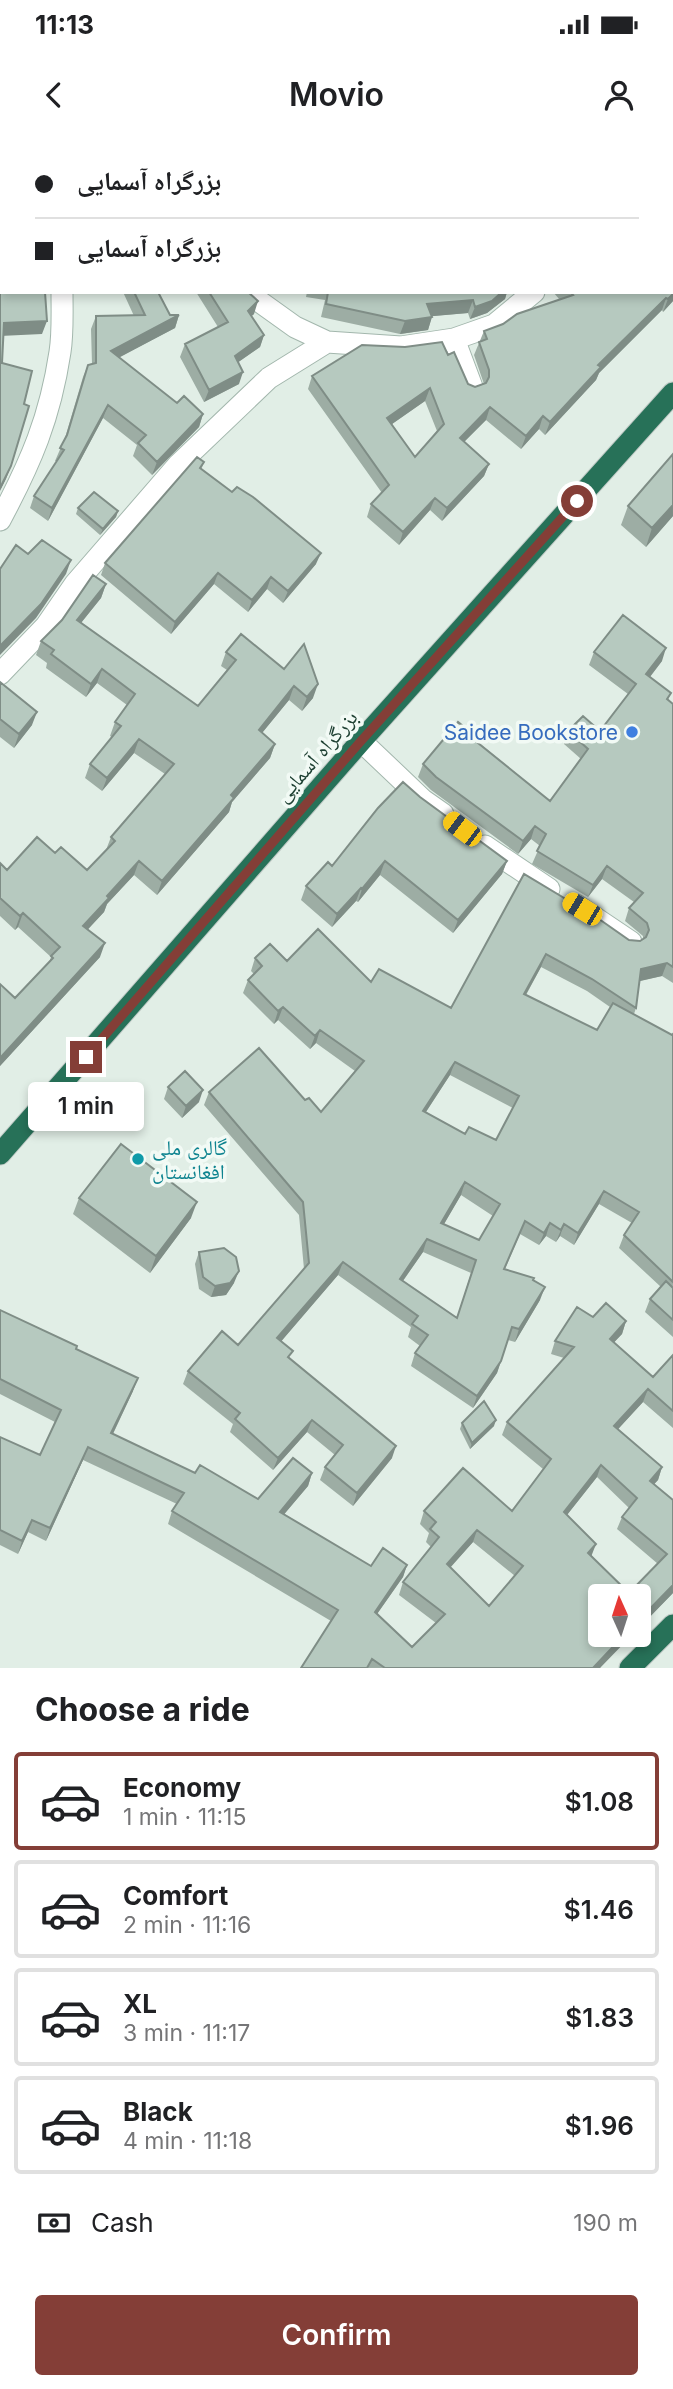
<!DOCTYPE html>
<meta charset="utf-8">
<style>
:root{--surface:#fff;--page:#f2f2f2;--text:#202124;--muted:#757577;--line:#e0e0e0;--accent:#843e37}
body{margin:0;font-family:Inter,"Noto Naskh Arabic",sans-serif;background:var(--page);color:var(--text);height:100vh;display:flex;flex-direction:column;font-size:26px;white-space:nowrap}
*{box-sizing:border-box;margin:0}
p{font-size:23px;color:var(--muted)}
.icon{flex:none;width:38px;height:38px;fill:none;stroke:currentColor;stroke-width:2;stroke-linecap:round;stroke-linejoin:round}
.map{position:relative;height:1528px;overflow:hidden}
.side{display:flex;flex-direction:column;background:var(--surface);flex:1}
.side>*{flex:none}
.banner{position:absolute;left:0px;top:0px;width:674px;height:154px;box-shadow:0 4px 10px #0003;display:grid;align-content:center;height:154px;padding:0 35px;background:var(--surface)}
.needle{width:46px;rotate:357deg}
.fabs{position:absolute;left:588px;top:1444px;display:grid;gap:14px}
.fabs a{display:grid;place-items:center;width:63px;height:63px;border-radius:7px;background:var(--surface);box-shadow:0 4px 10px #0003;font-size:35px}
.end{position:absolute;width:32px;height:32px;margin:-16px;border:9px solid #843e37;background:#fff;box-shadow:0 0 0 4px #fff}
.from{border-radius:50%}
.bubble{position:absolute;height:49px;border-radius:7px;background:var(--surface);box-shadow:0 4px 10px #0003;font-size:23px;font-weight:600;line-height:49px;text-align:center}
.car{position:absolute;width:21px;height:42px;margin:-21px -10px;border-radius:9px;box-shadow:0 0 5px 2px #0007;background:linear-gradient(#f5c518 24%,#345 0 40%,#f5c518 0 76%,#345 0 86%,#f5c518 0)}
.banner b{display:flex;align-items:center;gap:24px;height:66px;font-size:26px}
.banner b+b{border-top:2px solid var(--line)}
.banner i{width:18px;height:18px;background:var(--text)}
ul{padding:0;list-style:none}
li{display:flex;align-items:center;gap:21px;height:98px;margin:0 14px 10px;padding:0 21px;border:4px solid var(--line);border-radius:7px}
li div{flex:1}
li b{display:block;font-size:26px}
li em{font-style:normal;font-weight:600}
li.selected{border-color:var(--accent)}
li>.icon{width:63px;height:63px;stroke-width:1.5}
h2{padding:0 35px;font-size:32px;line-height:84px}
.pay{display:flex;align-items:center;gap:18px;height:77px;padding:0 35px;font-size:26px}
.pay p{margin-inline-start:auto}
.primary-button{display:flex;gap:14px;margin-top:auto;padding:14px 35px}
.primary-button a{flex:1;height:80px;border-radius:7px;background:var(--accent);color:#fff;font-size:28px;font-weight:600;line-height:80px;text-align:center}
.status{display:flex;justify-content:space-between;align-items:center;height:49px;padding:0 35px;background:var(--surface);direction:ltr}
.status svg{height:19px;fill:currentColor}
header{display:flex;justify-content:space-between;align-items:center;height:91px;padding:0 35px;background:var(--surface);font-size:32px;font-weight:600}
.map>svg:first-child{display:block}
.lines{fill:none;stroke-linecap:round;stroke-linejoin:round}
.minor-casing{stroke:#a3b7ad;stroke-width:23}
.highway-casing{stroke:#c0cac6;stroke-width:23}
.minor{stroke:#fff;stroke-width:21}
.highway{stroke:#277158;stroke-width:21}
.wall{fill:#9dada4;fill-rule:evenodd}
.shaded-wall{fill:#7f8d86}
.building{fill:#b6c9bf;stroke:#7f8d86;stroke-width:2;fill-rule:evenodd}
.route{stroke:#843e37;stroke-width:9}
.shop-dot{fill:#3f7fe0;stroke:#f2faf5;stroke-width:2.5}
.culture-dot{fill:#0f9aa8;stroke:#f2faf5;stroke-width:2.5}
.labels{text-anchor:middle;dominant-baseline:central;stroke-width:7;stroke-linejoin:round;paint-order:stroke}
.shop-label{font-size:21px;fill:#366cbe;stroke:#f2faf5;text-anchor:end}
.street-label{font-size:21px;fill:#1f4133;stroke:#f2faf5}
.culture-label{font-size:21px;fill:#0d838f;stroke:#f2faf5;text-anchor:start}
</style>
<div class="status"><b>11:13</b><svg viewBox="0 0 49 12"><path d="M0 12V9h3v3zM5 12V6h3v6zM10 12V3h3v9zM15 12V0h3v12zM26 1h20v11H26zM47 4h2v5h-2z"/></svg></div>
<header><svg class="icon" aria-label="back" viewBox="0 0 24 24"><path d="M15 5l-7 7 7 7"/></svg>Movio<svg class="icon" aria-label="person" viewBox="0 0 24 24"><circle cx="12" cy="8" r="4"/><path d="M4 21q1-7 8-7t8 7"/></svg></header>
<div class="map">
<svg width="673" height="1528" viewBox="0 0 673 1528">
<rect width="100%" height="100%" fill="#e1eee6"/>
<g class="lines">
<defs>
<path id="minor" d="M61 0 62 2
M77 0 82 2
M246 152 295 187 327 202
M454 199 472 247
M0 380C31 322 50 278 60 212 63 193 62 172 62 152
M0 534 46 486 75 444 179 324 269 238 327 202 401 207 454 199 494 185 534 152
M361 601 423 660 443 674
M485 706 549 749
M576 765 631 802"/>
<path id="highway" d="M0 1014 361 601 673 253
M630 1528 673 1485"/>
</defs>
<use href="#minor" class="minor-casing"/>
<use href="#highway" class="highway-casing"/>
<use href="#minor" class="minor"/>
<use href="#highway" class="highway"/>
</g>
<path class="wall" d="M94 0H151L150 2H95Z
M243 0H376L387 2H245Z
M573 0H673V5H672V2H575Z
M672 19H673V90L672 89Z
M123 152H158L170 175H179L175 188 119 217 177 263 203 274 199 287 152 335 133 316 137 305 103 278 48 381 30 368 34 356 57 321H55L65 298 83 237 88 225 92 224 91 189 96 176H134Z
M196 152H248L254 174 251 176 264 195 260 207 238 222 239 244 204 262 180 217 185 204 218 187Z
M307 152H507L505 159 487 173 470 179 468 173 432 176 428 190 400 194 321 177 325 160 306 157Z
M553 152H672L673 161 663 172 662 170 599 233 596 240 545 295 539 289 521 309 486 280 464 302 489 324 484 336 442 381 430 370 399 405 367 377 371 364 382 353 308 249 312 236 448 215 468 244 475 247 484 244 474 215 484 191 503 184 560 160ZM425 261 437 291 415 317 392 284Z
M204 322 201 330 316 424 283 463 267 449 248 472 214 444 171 494 101 435 105 423Z
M628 366 673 376 646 407 621 385Z
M78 368 118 371 116 377 100 395 76 374Z
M106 444 101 458 81 483 198 566 227 530 221 526 226 512 241 494 313 558 302 571 289 560 262 593 275 604 270 618 232 662 229 672 157 755 134 735 107 764 104 772 88 789 100 817 0 926V844L15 858 49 823 51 817 18 787 15 790 0 776V723L7 730 55 713 87 730 106 710 111 697 165 634 134 613 102 651 85 638 90 624 112 597 110 596 115 582 127 565 97 543 86 557 46 528 47 523 36 515 41 501Z
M594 512 662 521 650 537 671 553 668 560 673 564V843L662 836 639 841 636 868 634 874 672 895 673 894V1197L645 1172 650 1159 661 1147 619 1108 624 1095 632 1083 599 1064 574 1105 560 1096 556 1102 546 1096 539 1105 520 1094 505 1129 533 1140 540 1160 515 1202 508 1200 497 1233 473 1268 411 1226 415 1213 420 1206 408 1197 411 1187 338 1135 281 1201 290 1219 392 1318 353 1366 320 1340 325 1327 335 1315 307 1292 273 1330 230 1292 233 1284 183 1244 188 1231 238 1205 304 1129 299 1075 204 965 209 952 305 960 321 972 355 931 316 903 310 909 278 880 274 884 243 853 248 840 254 834 251 831 255 818 287 821 371 842 451 868 524 734 629 800 640 801 643 799V796L625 781 629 768 634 762 602 739 588 757 532 724 540 706 531 699 518 714 431 650 418 637 423 624 479 603 550 661 581 619 564 604 568 591H600L628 554 589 525ZM541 827 587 851 610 867 597 890 526 855ZM450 935 513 968 496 1000 465 994 426 972ZM461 1055 493 1076 479 1100 444 1084ZM423 1112 471 1133 457 1178 403 1141Z
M0 542 32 585 14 608 0 597Z
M420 657 507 721 502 734 453 793 380 735 358 762 356 761 332 787 301 760 306 746Z
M168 947 199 962 182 978 164 959Z
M79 1058 191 1078 150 1133 73 1074Z
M199 1112 234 1143 226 1155 211 1157 199 1149 195 1124Z
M0 1170 76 1209 133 1251 113 1294 195 1333 258 1359 312 1333 308 1346 284 1374 371 1426 407 1425 403 1437 377 1474 412 1507 436 1483 399 1455 403 1442 431 1407 426 1402 429 1393 420 1384 424 1371H512L543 1329 502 1295 507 1282 564 1218 551 1214 555 1201 593 1177 626 1181 622 1194 614 1202 653 1237 673 1215V1288L643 1262 618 1289 662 1327 658 1340 654 1344 673 1360V1453L639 1488V1456L600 1528H301L331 1481 168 1384 172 1371 177 1364 83 1320 46 1401 28 1392 18 1414 0 1405V1297L40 1315 55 1282 0 1254ZM597 1337 629 1368 622 1377 617 1389 658 1424 629 1453 592 1416 567 1375ZM473 1402 515 1436 489 1466 450 1427Z
M462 1283 494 1286 470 1309 460 1289Z"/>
<path class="shaded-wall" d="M502 152H507L505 159 487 173 470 179 475 167Z
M673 154V161L663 172 668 159Z
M666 158 662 170 599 233 596 240 545 295 550 282 598 225Z
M473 160 468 173 423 177 427 164Z
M258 161 254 174 243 184 248 171Z
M179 175 175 188 107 224 111 211Z
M432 177 428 190 400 194 405 181Z
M47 181 42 194 0 196 4 183Z
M264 195 260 207 230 228 235 216Z
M243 232 239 244 204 262 209 250Z
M430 248 425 261 382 291 387 278Z
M108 265 103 278 48 381 52 368Z
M490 267 486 280 455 311 460 298Z
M203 274 199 287 152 335 157 322Z
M543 276 539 289 521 309 526 296Z
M489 324 484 336 442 381 447 368Z
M11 326 6 339 0 351V348Z
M435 358 430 370 399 405 403 392Z
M673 365V376L646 407 652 388Z
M118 371 116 377 100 395 103 389Z
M321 413 316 424 283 463 288 451Z
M71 420 66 434 36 478 0 515V506Z
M218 433 214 444 171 494 175 482Z
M271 437 267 449 248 472 252 460Z
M106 444 101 458 72 494 77 480Z
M666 508 662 521 642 547 646 534Z
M102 529 97 543 86 557 91 544Z
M318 544 313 558 302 571 307 557Z
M294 546 289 560 253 604 259 590Z
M37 572 32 585 14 608 19 594Z
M139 599 134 613 102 651 107 638Z
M275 604 270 618 232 662 229 672 157 755 162 741 231 655Z
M535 686 531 699 518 714 523 701Z
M139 721 134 735 107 764 104 772 78 800 83 786 107 756Z
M385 721 380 735 358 762 362 749Z
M507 721 502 734 453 793 458 780Z
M607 726 602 739 588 757 593 745Z
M361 748 356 761 332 787 337 774Z
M23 773 18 787 15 790 20 776Z
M105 803 100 817 0 926V918Z
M546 814 541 827 519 867 524 854Z
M667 823 662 836 636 842 641 829Z
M283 867 278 880 274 884 278 871Z
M320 890 316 903 310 909 315 896Z
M455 922 450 935 418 984 423 971Z
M203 950 199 962 182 978 186 966Z
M465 1042 461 1055 437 1096 441 1083Z
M604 1051 599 1064 574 1105 578 1093Z
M197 1062 191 1078 150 1133 156 1116Z
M550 1083 546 1096 539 1105 544 1093Z
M564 1084 560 1096 556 1102 561 1090Z
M427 1099 423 1112 395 1152 400 1139Z
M343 1122 338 1135 273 1211 277 1198Z
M239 1131 234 1143 226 1155 211 1157 215 1146Z
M545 1147 540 1160 515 1202 519 1189Z
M626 1181 622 1194 605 1212 610 1199Z
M501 1221 497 1233 473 1268 477 1256Z
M138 1238 133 1251 107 1306 111 1293Z
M648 1249 643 1262 609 1299 614 1286Z
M312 1280 307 1292 273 1330 278 1318Z
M496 1280 494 1286 470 1309 472 1303Z
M396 1306 392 1318 353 1366 357 1353Z
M88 1307 83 1320 46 1401 50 1388Z
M601 1325 597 1337 559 1385 564 1372Z
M662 1327 658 1340 645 1354 650 1341Z
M312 1333 308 1346 276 1384 280 1372Z
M32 1380 28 1392 18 1414 22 1401Z
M477 1390 473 1402 442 1437 447 1424Z
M596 1404 591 1417 588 1413Z
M407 1425 403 1437 370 1484 375 1472Z
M673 1445V1453L639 1488V1480Z
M625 1494H633L600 1528H593Z"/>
<path class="building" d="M110 0H147L149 2H112Z
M258 0H376L387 2H258Z
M439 0H537L539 2H438Z
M592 0H666L665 2H594Z
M672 19H673V73L672 72Z
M2 31V152H45L47 181 4 183 2 223 32 231 24 264 29 266 11 326 0 348V32Z
M673 95V154L668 159 666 158 598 225 601 227 550 282 543 276 526 296 490 267 460 298 489 324 447 368 435 358 403 392 371 364 389 345 312 236 362 205 405 207 442 202 448 215 454 212 468 244 475 247 486 243 489 237V230L479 202 487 199 484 191 503 184 517 174 573 155 570 152H672V96ZM430 248 444 284 415 317 387 278Z
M134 152H158L170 175H179L111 211 177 263 184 256 203 274 157 322 138 303 146 295 108 265 52 368 34 356 64 310 60 308 67 295 88 225 96 223V176L145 175Z
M209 152H248L258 161 248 171 264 195 235 216 243 232 209 250 185 204 228 182Z
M328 152H502L492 161 475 167 473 160 427 164 432 177 405 181 326 164Z
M673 314V365L652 388 628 366Z
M197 317 204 322 200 328 232 352 237 347 253 357 321 413 288 451 271 437 252 460 218 433 175 482 105 423Z
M94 352 118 371 103 389 78 368Z
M42 400 71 420 41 464 0 506V429L16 405 28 414Z
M93 435 106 444 77 480 198 566 236 520 226 512 241 494 284 529 304 504 318 544 307 557 294 546 259 590 275 604 231 655 234 658 162 741 139 721 107 756 109 758 83 786 105 803 0 918V844L15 858 53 818 51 816 60 807 23 773 20 776 0 758V723L7 730 37 697 55 713 61 707 87 730 115 701 111 697 174 624 139 599 107 638 90 624 121 586 115 582 135 554 102 529 91 544 51 514 54 510 41 501 62 480Z
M623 475 666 508 646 534 671 553 667 559 673 564V827L667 823 641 829 636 868 592 839 546 814 524 854 597 890 613 863 672 895 673 894V1142L624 1095 639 1072 604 1051 578 1093 564 1084 561 1090 550 1083 544 1093 525 1081 504 1129 534 1138 533 1140 545 1147 519 1189 512 1187 501 1221 477 1256 415 1213 428 1195 412 1184 418 1176 343 1122 277 1198 293 1211 288 1217 396 1306 357 1353 325 1327 343 1305 312 1280 278 1318 235 1279 240 1273 188 1231 222 1191 238 1205 309 1123 303 1062 209 952 259 908 305 960 309 958 321 972 364 921 320 890 315 896 283 867 278 871 248 840 262 826 255 818 270 804 287 821 318 789 371 842 379 829 451 868 524 734 599 779 629 800 640 801 646 797 649 790 647 783 629 768 643 753 607 726 593 745 537 711 546 694 535 686 523 701 436 637 423 624 458 582 480 600 478 603 550 661 588 609 568 591 583 576 600 591 636 544 594 512ZM455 922 519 956 496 1000 469 987 465 994 423 971ZM465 1042 500 1064 479 1100 441 1083ZM427 1099 476 1120 457 1178 400 1139Z
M0 542 37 572 19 594 0 579Z
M403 642 420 657 507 721 458 780 385 721 362 749 361 748 337 774 306 746 328 722 332 726 378 668Z
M185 931 203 950 186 966 168 947Z
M121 1004 197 1062 156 1116 79 1058Z
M224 1108 236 1117 239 1131 230 1143 215 1146 203 1137 199 1112Z
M666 1141 673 1148V1180L650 1159Z
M606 1163 626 1181 610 1199 653 1237 673 1215V1271L648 1249 614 1286 662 1327 650 1341 673 1360V1445L639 1480V1456H600V1494H625L593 1528H385L372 1519 367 1528H301L338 1470 172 1371 184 1353 88 1307 50 1388 32 1380 22 1401 0 1390V1297L40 1315 61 1270 0 1239V1170L77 1206 76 1209 138 1238 111 1293 195 1333 200 1325 258 1359 293 1318 312 1333 280 1372 371 1426 383 1408 407 1425 375 1472 412 1507 445 1474 403 1442 439 1397 430 1389 436 1382 424 1371 463 1328 512 1371 551 1319 507 1282 574 1207 555 1201 577 1167 593 1177ZM601 1325 637 1358 622 1377 667 1414 629 1453 588 1413 596 1404 564 1372ZM477 1390 523 1426 489 1466 447 1424Z
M484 1261 496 1280 472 1303 462 1283Z"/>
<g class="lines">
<path class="route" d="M86 917 361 601 577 361"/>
</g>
<circle class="shop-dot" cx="632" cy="592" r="7"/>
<circle class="culture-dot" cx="138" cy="1019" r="7"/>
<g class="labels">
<g class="shop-label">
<text x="618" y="592">Saidee Bookstore</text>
</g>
<g class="street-label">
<text transform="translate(316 616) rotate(-49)">بزرگراه آسمایی</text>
</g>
<g class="culture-label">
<text x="152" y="1007">گالری ملی<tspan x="152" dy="24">افغانستان</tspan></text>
</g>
</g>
</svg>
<div class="fabs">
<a><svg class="needle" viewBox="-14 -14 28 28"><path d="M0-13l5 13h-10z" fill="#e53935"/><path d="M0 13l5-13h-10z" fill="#757577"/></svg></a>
</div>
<i class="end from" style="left:577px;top:361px"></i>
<i class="end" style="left:86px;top:917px"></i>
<div class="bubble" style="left:28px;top:942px;width:116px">1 min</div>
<i class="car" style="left:462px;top:689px;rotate:307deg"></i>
<i class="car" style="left:582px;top:769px;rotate:301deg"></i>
<div class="banner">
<b><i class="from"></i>بزرگراه آسمایی</b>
<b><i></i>بزرگراه آسمایی</b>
</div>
</div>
<section class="side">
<h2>Choose a ride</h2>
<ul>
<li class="selected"><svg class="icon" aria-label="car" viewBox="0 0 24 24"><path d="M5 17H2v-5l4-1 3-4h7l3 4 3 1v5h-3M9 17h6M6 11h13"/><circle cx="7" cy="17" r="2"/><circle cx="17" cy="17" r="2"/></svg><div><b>Economy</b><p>1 min · 11:15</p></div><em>$1.08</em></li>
<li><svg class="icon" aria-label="car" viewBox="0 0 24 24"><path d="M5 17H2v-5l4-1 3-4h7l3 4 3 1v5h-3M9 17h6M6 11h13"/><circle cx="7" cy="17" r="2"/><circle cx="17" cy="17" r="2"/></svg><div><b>Comfort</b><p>2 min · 11:16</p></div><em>$1.46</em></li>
<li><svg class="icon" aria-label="car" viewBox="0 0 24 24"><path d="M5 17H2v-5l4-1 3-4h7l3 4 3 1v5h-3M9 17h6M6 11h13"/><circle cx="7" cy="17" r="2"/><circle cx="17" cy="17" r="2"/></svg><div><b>XL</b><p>3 min · 11:17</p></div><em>$1.83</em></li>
<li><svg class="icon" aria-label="car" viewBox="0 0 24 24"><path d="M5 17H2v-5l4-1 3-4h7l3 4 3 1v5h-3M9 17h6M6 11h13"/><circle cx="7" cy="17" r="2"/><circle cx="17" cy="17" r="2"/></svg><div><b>Black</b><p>4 min · 11:18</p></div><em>$1.96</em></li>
</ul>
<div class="pay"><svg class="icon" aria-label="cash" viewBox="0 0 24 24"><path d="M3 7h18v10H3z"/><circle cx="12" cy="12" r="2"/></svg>Cash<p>190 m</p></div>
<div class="primary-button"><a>Confirm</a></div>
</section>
